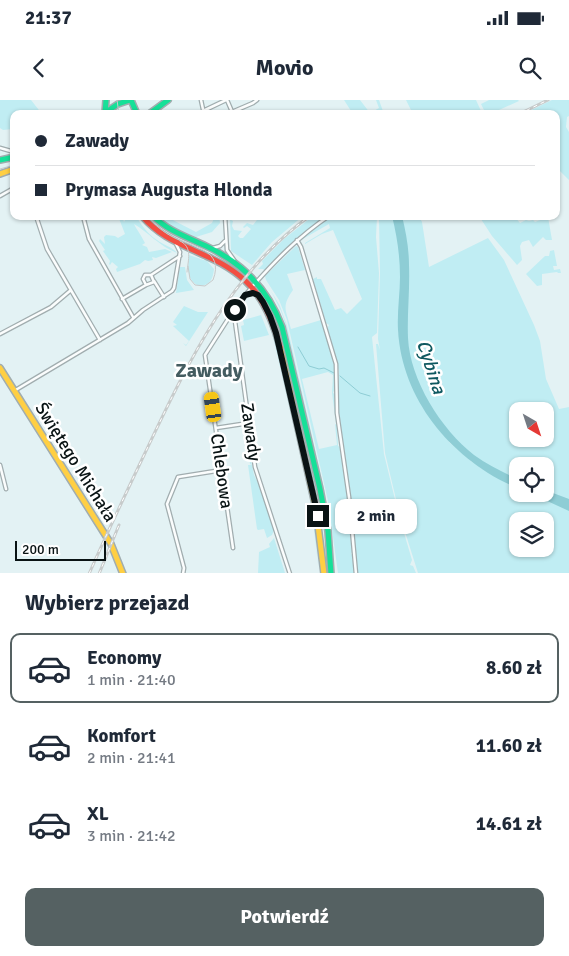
<!DOCTYPE html>
<html lang="pl">
<meta charset="utf-8">
<style>
:root{--surface:#fff;--page:#f6f6f7;--text:#1f2937;--muted:#747a83;--line:#e0e1e3;--accent:#556162}
body{margin:0;font-family:Signika,sans-serif;background:var(--page);color:var(--text);height:100vh;display:flex;flex-direction:column;font-size:19px;white-space:nowrap}
*{box-sizing:border-box;margin:0}
p{font-size:16px;color:var(--muted)}
.icon{flex:none;width:28px;height:28px;fill:none;stroke:currentColor;stroke-width:2;stroke-linecap:round;stroke-linejoin:round}
.map{position:relative;height:473px;overflow:hidden}
.panel{display:flex;flex-direction:column;background:var(--surface);flex:1}
.panel>*{flex:none}
.guide{position:absolute;left:10px;top:10px;width:550px;height:110px;border-radius:10px;box-shadow:0 1px 4px #0004;display:grid;align-content:center;height:110px;padding:0 25px;background:var(--surface)}
.needle{width:32px;rotate:141deg}
.tools{position:absolute;left:509px;top:302px;display:grid;gap:10px}
.tools a{display:grid;place-items:center;width:45px;height:45px;border-radius:10px;background:var(--surface);box-shadow:0 1px 4px #0004;font-size:25px}
.scale{position:absolute;left:15px;bottom:12px;width:91px;box-sizing:border-box;padding-left:5px;border:2px solid #091314;border-top:0;font-size:14px;line-height:18px;white-space:nowrap;color:#091314;-webkit-text-stroke:4px #fff;paint-order:stroke}
.end{position:absolute;width:22px;height:22px;margin:-11px;border:6px solid #091314;background:#fff;box-shadow:0 0 0 2px #fff}
.from{border-radius:50%}
.bubble{position:absolute;height:35px;border-radius:10px;background:var(--surface);box-shadow:0 1px 4px #0004;font-size:16px;font-weight:700;line-height:35px;text-align:center}
.car{position:absolute;width:15px;height:30px;margin:-15px -8px;border-radius:6px;box-shadow:0 0 4px 1px #0007;background:linear-gradient(#f5c518 24%,#345 0 40%,#f5c518 0 76%,#345 0 86%,#f5c518 0)}
.guide b{display:flex;align-items:center;gap:18px;height:48px;font-size:19px}
.guide b+b{border-top:1px solid var(--line)}
.guide i{width:12px;height:12px;background:var(--text)}
ul{padding:0;list-style:none}
li{display:flex;align-items:center;gap:15px;height:70px;margin:0 10px 8px;padding:0 15px;border:2px solid transparent;border-radius:10px}
li div{flex:1}
li b{display:block;font-size:19px}
li em{font-style:normal;font-weight:700}
li.active{border-color:var(--accent)}
li>.icon{width:45px;height:45px;stroke-width:1.5}
h2{padding:0 25px;font-size:22px;line-height:60px}
.action{display:flex;gap:10px;margin-top:auto;padding:10px 25px}
.action a{flex:1;height:58px;border-radius:10px;background:var(--accent);color:#fff;font-size:20px;font-weight:700;line-height:58px;text-align:center}
.status{display:flex;justify-content:space-between;align-items:center;height:35px;padding:0 25px;background:var(--surface);direction:ltr}
.status svg{height:14px;fill:currentColor}
header{display:flex;justify-content:space-between;align-items:center;height:65px;padding:0 25px;background:var(--surface);font-size:22px;font-weight:700}
.map>svg:first-child{display:block}
.green{fill:#c0edf3;fill-rule:evenodd}
.water{fill:#8ecdd5}
.lines{fill:none;stroke-linecap:round;stroke-linejoin:round}
.stream{stroke:#8ecdd5;stroke-width:1}
.street-casing{stroke:#a1adaf;stroke-width:5}
.fast-casing{stroke:#a1adaf;stroke-width:8}
.slow-casing{stroke:#a1adaf;stroke-width:8}
.jam-casing{stroke:#a1adaf;stroke-width:8}
.street{stroke:#fbfdfd;stroke-width:2.5}
.fast{stroke:#16e098;stroke-width:5}
.slow{stroke:#ffcf43;stroke-width:5}
.jam{stroke:#f24e42;stroke-width:5}
.tram{stroke:#c7cbcb;stroke-width:1}
.rail-casing{stroke:#c7cbcb;stroke-width:3}
.rail{stroke:#fff;stroke-width:1;stroke-dasharray:4;stroke-linecap:butt}
.route{stroke:#091314;stroke-width:6}
.labels{text-anchor:middle;dominant-baseline:central;stroke-width:5;stroke-linejoin:round;paint-order:stroke}
.street-label{font-size:18px;fill:#091314;stroke:#fff}
.water-label{font-size:19px;font-style:italic;fill:#0e5860;stroke:#fff}
.quarter-label{font-size:20px;font-weight:bold;fill:#445c60;stroke:#fff}
</style>
<div class="status"><b>21:37</b><svg viewBox="0 0 49 12"><path d="M0 12V9h3v3zM5 12V6h3v6zM10 12V3h3v9zM15 12V0h3v12zM26 1h20v11H26zM47 4h2v5h-2z"/></svg></div>
<header><svg class="icon" aria-label="back" viewBox="0 0 24 24"><path d="M15 5l-7 7 7 7"/></svg>Movio<svg class="icon" aria-label="search" viewBox="0 0 24 24"><circle cx="10" cy="10" r="6"/><path d="M15 15l6 6"/></svg></header>
<div class="map">
<svg width="569" height="474" viewBox="0 0 569 474">
<rect width="100%" height="100%" fill="#e3f2f4"/>
<path class="green" d="M0 0H31L42 14H14L13 29 3 30 0 28Z
M344 0H360L370 13 379 8 376 0H379L384 14H353Z
M406 0H476L481 11 475 14H413Z
M489 0H518L519 1 490 14H486L481 4Z
M552 0H569V16L567 17 566 27 569 32V80L556 67V14H523Z
M118 116H122L124 122 127 116H136C142 126 148 134 157 140 163 145 173 147 177 153 159 146 148 132 134 124 137 130 141 135 145 143L142 145 147 147 149 152 165 149 172 152 156 158 152 157 153 160 148 161 145 160 140 164 117 172 116 169 118 167 112 162 110 165 109 164 110 161 103 151 105 150 99 141 100 139 105 144 104 137 106 135 115 136 118 138 125 134Z
M158 116H165L196 132 212 123 215 116H219L220 123 212 132 196 137 171 127Z
M230 116H232L231 120 233 121 232 126 234 130 242 131 238 136 240 138H243L251 129 247 126 244 128 243 127 247 123 253 125 260 116H303L272 142 252 165 231 151Z
M313 116H327L304 132 265 171 263 169H258L263 164 262 161 284 139Z
M332 116H377L376 137 379 173 377 233 372 237 384 354 399 416 412 460 410 465 413 466 416 473H357L352 406 338 306 339 271 327 229 329 225 326 223 313 179 317 177V179H321L335 210 341 208 347 214 362 199 333 130 322 134 305 144V143L330 128 329 124 301 140 312 129Z
M379 116H396L399 120 401 135 405 145 403 151C407 157 405 173 404 180L405 182V180H408L406 171 408 164 406 163 407 152 406 140 402 132 403 126 400 116H419L422 122 429 167 488 138 504 160 534 225 540 241 546 279 559 309 569 307V401L545 393V366H518L517 382 515 384C512 379 504 378 498 375 485 370 477 357 464 351L463 347 457 345 456 342H454L437 324 438 320H436L430 311V308L418 292 406 260V250L402 243 399 229 400 220 404 212 405 205 407 204V195H406L408 186 406 183 403 210 401 211 398 228 401 250 411 281 423 308 429 313 436 326 444 336H447L449 342 472 362 476 363 481 368 491 373 502 380 517 386 518 394H539L555 402 560 401V404L569 408V473H418L400 416 385 353 376 244H378L380 250 378 239 380 173ZM518 311H545V339H518ZM518 421H545V449H518Z
M479 116H514L520 123 526 120 529 121 533 120 535 122 548 117 552 140H546L543 137 533 147 529 140 522 142 520 146 522 160 517 165 492 136Z
M296 146 298 147 305 170 287 174 293 190C281 207 286 210 291 229L321 220 325 232 324 233 326 236C331 254 341 277 333 293L335 294 336 323 332 293 333 275 328 272 302 279 319 349 337 345 335 324 337 325 338 346 340 347 343 366 342 368 343 369 346 382 345 386H346L348 398 346 399 348 401 351 433 350 434 351 435 352 452 351 454 353 455 352 460H353L354 473H338L328 401 287 220 279 200 266 180 265 176Z
M554 150 557 166H553L554 170 560 169 561 173H558L557 172 542 174V185L537 186 526 174 545 156H549L550 151Z
M189 155 207 161 214 169C213 178 211 185 200 186 186 182 188 167 189 155Z
M180 167H185L187 180 194 190 176 193Z
M271 191 280 206 287 226 325 393 334 453 324 393 285 223 281 211Z
M263 197C279 213 289 266 294 290 308 351 324 411 329 473L326 444 317 396 279 235 272 214Z
M184 206 198 212H208L186 246 183 243 186 245 189 241 173 226 177 225 173 222Z
M261 215 269 235 244 241 241 226 244 225 243 220Z
M267 218 273 234 311 393 319 472 310 396 274 241Z
M248 351H249L254 375 261 389 274 430 272 435 267 438 264 429 258 430 257 429 248 365H252L250 364Z
M274 438 285 473H258L259 452 270 447 269 444Z"/>
<path class="water" d="M392 116H402C406 132 409 149 409 165 410 190 407 214 408 238 410 280 441 329 474 355 488 365 503 372 517 379V388C454 361 402 302 398 230 397 212 400 194 400 177 400 156 397 136 392 116Z
M545 390 569 399V411L532 394H545Z"/>
<g class="lines">
<path class="stream" d="M298 247 309 266 319 269 324 268 334 273
M340 276 360 293 370 296"/>
<defs>
<path id="street" d="M201 0 204 14
M227 0 233 14
M203 11 226 0
M232 12 253 3 257 0
M0 48 14 52
M0 96 14 88
M36 116 47 149 100 240
M83 116 89 139 133 217
M225 116 227 150 234 160
M297 140 301 147 336 264 337 313 349 397 356 474
M213 148 220 146 225 141
M151 175 154 182 146 185 143 179 145 175H151L180 156
M154 181 164 197
M247 195 252 193 258 195
M122 199 146 185
M233 216 228 219 205 255 233 448
M0 234 51 207 71 190
M14 291 128 223 143 210 172 191 174 188 180 152 176 144
M216 328 249 323
M0 365 6 389
M183 474 184 468 167 404 178 377 222 370
M290 474 255 367 234 214C236 204 245 196 251 188 275 161 299 136 329 116"/>
<path id="fast" d="M131 0 137 14
M105 13 106 0
M103 14 118 4 130 0
M149 14 168 0
M0 60 14 57
M153 116C168 131 187 137 206 146 243 163 268 189 282 227L320 389 328 431 331 474"/>
<path id="slow" d="M0 74 14 69
M280 247 316 409 324 474
M0 268 111 444 123 474"/>
<path id="jam" d="M142 116C161 138 181 144 206 156 250 175 268 201 280 247"/>
</defs>
<use href="#street" class="street-casing"/>
<use href="#fast" class="fast-casing"/>
<use href="#slow" class="slow-casing"/>
<use href="#jam" class="jam-casing"/>
<use href="#street" class="street"/>
<use href="#fast" class="fast"/>
<use href="#slow" class="slow"/>
<use href="#jam" class="jam"/>
<path class="tram" d="M117 0 119 14
M0 69 14 65
M148 116C155 125 163 132 173 137 192 147 225 149 213 180L205 186 195 185 190 179 188 166
M180 141C193 147 188 160 187 172"/>
<defs>
<path id="rail" d="M519 14 548 0
M89 474C107 433 126 393 145 353 186 267 229 173 310 116
M99 474 119 425"/>
</defs>
<use href="#rail" class="rail-casing"/>
<use href="#rail" class="rail"/>
</g>
<g class="lines">
<path class="route" d="M235 210 245 195 253 193 258 195 263 202 270 216 276 233 318 416"/>
</g>
<g class="labels">
<g class="street-label">
<text transform="translate(251 332) rotate(82)">Zawady</text>
<text transform="translate(76 362) rotate(58)">Świętego Michała</text>
<text transform="translate(222 371) rotate(82)">Chlebowa</text>
</g>
<g class="water-label">
<text transform="translate(431 267) rotate(72)">Cybina</text>
</g>
<g class="quarter-label">
<text x="209" y="270">Zawady</text>
</g>
</g>
</svg>
<div class="tools">
<a><svg class="needle" viewBox="-14 -14 28 28"><path d="M0-13l5 13h-10z" fill="#e53935"/><path d="M0 13l5-13h-10z" fill="#747a83"/></svg></a>
<a><svg class="icon" aria-label="locate" viewBox="0 0 24 24"><circle cx="12" cy="12" r="6"/><path d="M12 2v4M12 18v4M2 12h4M18 12h4"/></svg></a>
<a><svg class="icon" aria-label="layers" viewBox="0 0 24 24"><path d="M12 4l9 5-9 5-9-5zM3 14l9 5 9-5"/></svg></a>
</div>
<div class="scale">200 m</div>
<i class="end from" style="left:235px;top:210px"></i>
<i class="end" style="left:318px;top:416px"></i>
<div class="bubble" style="left:335px;top:399px;width:82px">2 min</div>
<i class="car" style="left:213px;top:307px;rotate:352deg"></i>
<div class="guide">
<b><i class="from"></i>Zawady</b>
<b><i></i>Prymasa Augusta Hlonda</b>
</div>
</div>
<section class="panel">
<h2>Wybierz przejazd</h2>
<ul>
<li class="active"><svg class="icon" aria-label="car" viewBox="0 0 24 24"><path d="M5 17H2v-5l4-1 3-4h7l3 4 3 1v5h-3M9 17h6M6 11h13"/><circle cx="7" cy="17" r="2"/><circle cx="17" cy="17" r="2"/></svg><div><b>Economy</b><p>1 min · 21:40</p></div><em>8.60 zł</em></li>
<li><svg class="icon" aria-label="car" viewBox="0 0 24 24"><path d="M5 17H2v-5l4-1 3-4h7l3 4 3 1v5h-3M9 17h6M6 11h13"/><circle cx="7" cy="17" r="2"/><circle cx="17" cy="17" r="2"/></svg><div><b>Komfort</b><p>2 min · 21:41</p></div><em>11.60 zł</em></li>
<li><svg class="icon" aria-label="car" viewBox="0 0 24 24"><path d="M5 17H2v-5l4-1 3-4h7l3 4 3 1v5h-3M9 17h6M6 11h13"/><circle cx="7" cy="17" r="2"/><circle cx="17" cy="17" r="2"/></svg><div><b>XL</b><p>3 min · 21:42</p></div><em>14.61 zł</em></li>
</ul>
<div class="action"><a>Potwierdź</a></div>
</section>
